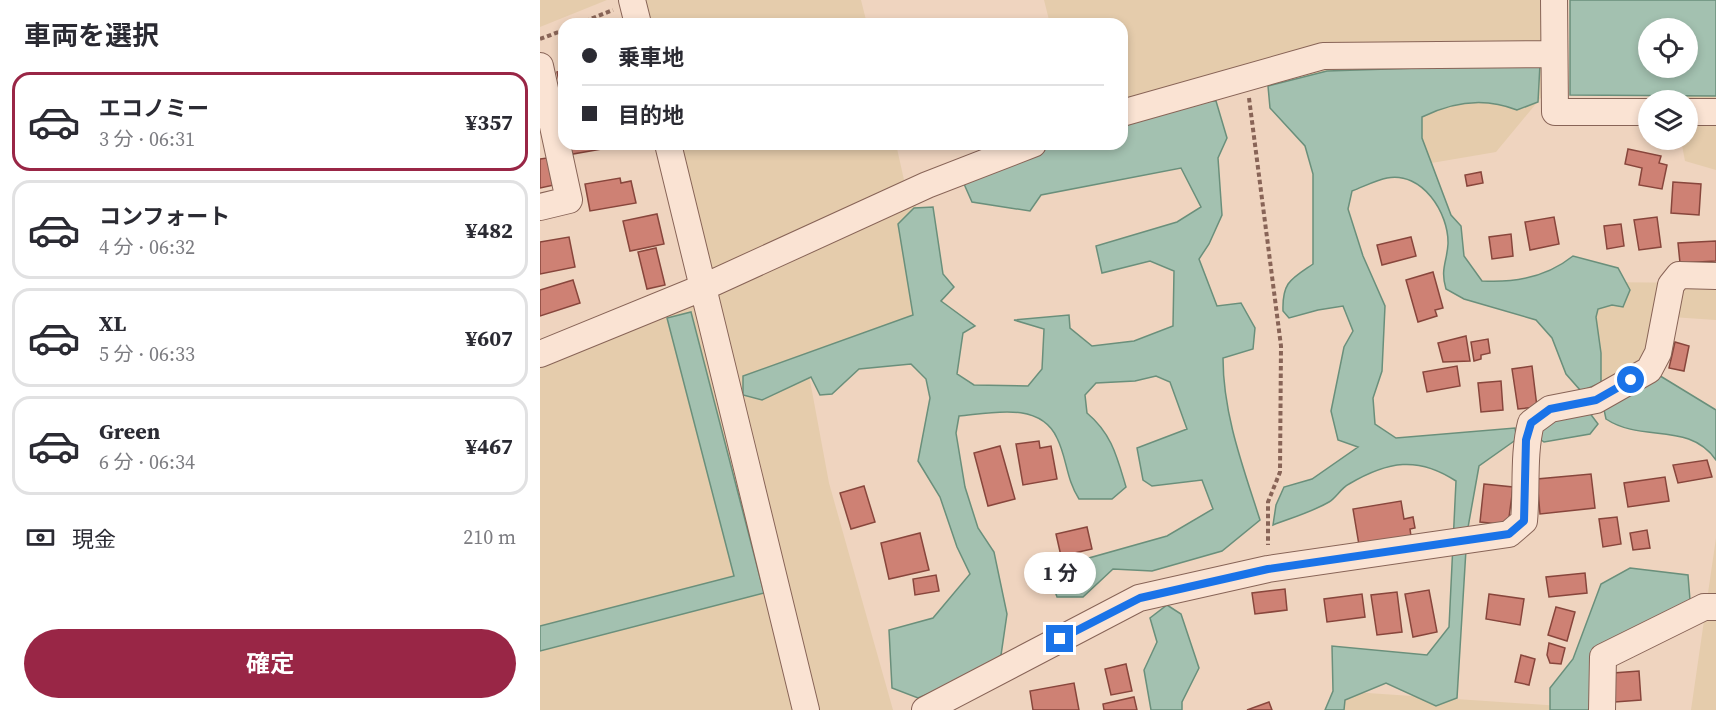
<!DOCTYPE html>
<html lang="ja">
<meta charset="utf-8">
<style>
:root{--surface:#fff;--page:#f7f7f7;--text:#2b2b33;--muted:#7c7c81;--line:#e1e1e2;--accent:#992646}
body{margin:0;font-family:"Source Serif 4","Noto Sans JP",serif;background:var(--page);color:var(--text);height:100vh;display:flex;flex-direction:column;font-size:22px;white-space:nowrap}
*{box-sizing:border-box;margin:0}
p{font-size:20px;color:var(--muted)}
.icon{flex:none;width:33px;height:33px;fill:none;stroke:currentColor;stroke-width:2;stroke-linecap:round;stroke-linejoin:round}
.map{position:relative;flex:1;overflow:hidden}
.panel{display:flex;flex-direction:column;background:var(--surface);width:540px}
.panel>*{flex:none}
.hud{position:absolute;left:18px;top:18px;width:570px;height:132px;border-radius:18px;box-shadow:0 3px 9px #0003;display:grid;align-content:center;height:132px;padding:0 24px;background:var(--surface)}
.fabs{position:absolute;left:1098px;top:18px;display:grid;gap:12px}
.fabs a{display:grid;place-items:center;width:60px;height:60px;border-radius:50%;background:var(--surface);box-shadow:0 3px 9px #0003;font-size:30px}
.end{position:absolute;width:27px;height:27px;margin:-14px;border:8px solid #1a73e8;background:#fff;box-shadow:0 0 0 3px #fff}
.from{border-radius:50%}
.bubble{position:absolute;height:42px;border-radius:21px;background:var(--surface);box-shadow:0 3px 9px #0003;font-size:20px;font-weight:700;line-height:42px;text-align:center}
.hud b{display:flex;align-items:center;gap:21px;height:57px;font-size:22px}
.hud b+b{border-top:2px solid var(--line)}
.hud i{width:15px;height:15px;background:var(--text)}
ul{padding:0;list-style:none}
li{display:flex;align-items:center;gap:18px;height:99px;margin:0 12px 9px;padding:0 12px;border:3px solid var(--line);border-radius:18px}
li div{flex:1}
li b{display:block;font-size:22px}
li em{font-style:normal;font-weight:700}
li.selected{border-color:var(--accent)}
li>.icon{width:54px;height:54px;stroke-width:1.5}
h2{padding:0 24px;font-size:27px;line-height:72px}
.pay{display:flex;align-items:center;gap:15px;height:66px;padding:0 24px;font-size:22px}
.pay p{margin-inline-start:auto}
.action{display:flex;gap:12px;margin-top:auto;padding:12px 24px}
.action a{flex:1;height:69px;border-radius:36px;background:var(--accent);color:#fff;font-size:24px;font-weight:700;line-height:69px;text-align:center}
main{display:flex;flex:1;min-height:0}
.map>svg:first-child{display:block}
.farmland{fill:#e5ccac}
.water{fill:#a3c1b0;stroke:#6a8f7b;stroke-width:1.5;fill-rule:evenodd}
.building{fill:#ce8174;stroke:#88463c;stroke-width:1.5}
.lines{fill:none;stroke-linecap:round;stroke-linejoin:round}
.minor-casing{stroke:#886457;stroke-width:28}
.path{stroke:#886457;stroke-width:4;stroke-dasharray:4.5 3;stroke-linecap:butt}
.minor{stroke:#fae3d3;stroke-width:26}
.route{stroke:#1a73e8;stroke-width:8}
</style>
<main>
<section class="panel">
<h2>車両を選択</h2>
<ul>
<li class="selected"><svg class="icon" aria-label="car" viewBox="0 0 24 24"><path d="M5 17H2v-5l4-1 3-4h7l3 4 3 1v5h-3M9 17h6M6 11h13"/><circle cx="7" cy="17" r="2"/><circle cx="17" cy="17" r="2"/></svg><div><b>エコノミー</b><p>3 分 · 06:31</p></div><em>¥357</em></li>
<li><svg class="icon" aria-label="car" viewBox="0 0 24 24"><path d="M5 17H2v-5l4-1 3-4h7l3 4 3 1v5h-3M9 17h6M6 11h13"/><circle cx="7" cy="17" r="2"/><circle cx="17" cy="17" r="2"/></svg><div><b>コンフォート</b><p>4 分 · 06:32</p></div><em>¥482</em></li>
<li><svg class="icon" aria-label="car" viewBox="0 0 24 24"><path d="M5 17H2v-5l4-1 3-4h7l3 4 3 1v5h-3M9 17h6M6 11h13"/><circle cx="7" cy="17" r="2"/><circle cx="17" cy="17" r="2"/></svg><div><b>XL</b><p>5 分 · 06:33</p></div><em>¥607</em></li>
<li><svg class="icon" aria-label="car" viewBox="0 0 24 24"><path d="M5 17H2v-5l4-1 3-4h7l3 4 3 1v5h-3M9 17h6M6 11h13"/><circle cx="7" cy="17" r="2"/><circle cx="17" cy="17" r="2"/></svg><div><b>Green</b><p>6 分 · 06:34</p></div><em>¥467</em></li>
</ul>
<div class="pay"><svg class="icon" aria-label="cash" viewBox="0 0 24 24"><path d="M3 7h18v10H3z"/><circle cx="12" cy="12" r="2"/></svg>現金<p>210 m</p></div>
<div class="action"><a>確定</a></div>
</section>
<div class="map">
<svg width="1176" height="710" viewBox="0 0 1176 710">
<rect width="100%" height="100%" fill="#efd4bf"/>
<path class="farmland" d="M0 0H67L0 27Z
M85 0H321L327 24H90Z
M504 0H1008L1009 88 956 152 786 181 759 55 582 102V24H510Z
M1176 0V170L1145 161 1141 140H1148V100H1134L1128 68H1148V28Z
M120 144H356L364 180 375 198 389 325 269 375 289 483 353 710H0V366L158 301Z
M1046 282 1176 283V320L1117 316 1107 367 1053 392Z
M1176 538V710H1151Z
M798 691 1036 707V710H797Z"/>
<path class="water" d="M1030 0H1176V96L1030 95ZM1108 28H1148V68H1108Z
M1000 64 998 102 977 110C945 97 912 102 882 117V138L911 215 921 226 924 256 942 281C975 283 1007 277 1033 256L1078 268 1090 290 1083 307 1072 305 1058 309 1056 317 1061 353V383L1041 391 1026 374 1012 338 996 320 924 299 906 289C900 269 907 262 908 244 909 213 882 171 847 178 836 180 823 187 812 191L808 209 823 256 845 306 842 371 833 398 835 424 856 438 975 428 977 439 939 466 927 533 917 698 896 706 846 683 805 700 804 710H785L793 691 792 646 887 655 909 627 916 481C878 456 848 461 809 484 801 488 796 498 789 502 772 512 751 518 733 525L736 505 744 487 772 479 818 447 798 440 791 411 804 347 813 331 803 306 778 310 749 318 743 311C742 282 751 279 773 264V174L765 146 730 108 728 86 787 71Z
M666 101H676L687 138 678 158 682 215 669 244 659 259 677 306 701 303 715 328 713 349 683 358C683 414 703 467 720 520L682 551 612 571 573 569 543 597H517L511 580 517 567 627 536 673 509 662 480 612 486 603 480 597 448 647 429 630 382 616 376 595 381 556 383 545 395 547 413C572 434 577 457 586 487L572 499H539C526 479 527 458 517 438 500 401 451 413 419 416L416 433 425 487 438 528 454 552 467 614 461 655 432 676 378 698 352 688 349 630 393 618 430 574 417 547 400 497 378 461 390 398 386 379 371 364 319 369 292 394 280 395 271 377 222 400 203 395V376L373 315 358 224 374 208 393 207 403 274 414 287 401 301 435 326 423 333 417 374 434 385 488 386 502 369 504 329 474 320 529 315 530 328 552 346 594 341 633 326 634 271 610 261 562 273 556 246 637 222 661 207 641 168 501 195 490 211 432 202 424 184 516 144H582V124Z
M151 312 224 593 0 651V626L194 576 127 318Z
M1117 374 1176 410V460C1149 421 1102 443 1066 419L1063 405Z
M1049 412 1058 424 1050 434 1004 442 997 437 1007 419Z
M1090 568 1148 575 1150 600 1055 653 1052 710H1010V688L1033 659 1061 584Z
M627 605 641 614 659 668 642 702V710H611L604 670 617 642 610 618Z"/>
<path class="building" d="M24 70V95H22L17 72Z
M26 144H67L68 148 27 155Z
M1088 149 1121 156 1119 163 1127 165 1122 189 1099 185 1102 168 1085 164Z
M7 158 14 185 0 188V159Z
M941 172 943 183 927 186 925 175Z
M80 178 81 183 91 181 96 203 50 211 45 184Z
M1133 182 1161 184 1159 215 1131 213Z
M117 214 124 244 90 251 83 221Z
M1014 217 1019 244 990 250 985 222Z
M1117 217 1121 247 1099 250 1094 220Z
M1081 224 1084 246 1067 249 1064 226Z
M971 234 973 256 952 259 949 237Z
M29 237 35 267 0 274V242Z
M871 237 876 256 842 265 837 245Z
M1176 241V261L1140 263 1138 243Z
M116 248 125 285 107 289 98 252Z
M893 272 903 308 895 310 897 316 878 322 866 280Z
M33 280 40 303 0 316V290Z
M926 336 930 361 903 362 898 343Z
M948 339 950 353 941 355V359L934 361 931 342Z
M1135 342 1149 346 1144 371 1129 368Z
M917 366 920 386 887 392 883 372Z
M992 366 997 407 978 409 972 369Z
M961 381 963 410 941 412 938 383Z
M499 441 500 448 511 446 517 479 483 485 476 444Z
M460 446 475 499 448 506 434 453Z
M1167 460 1172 477 1138 483 1133 465Z
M1051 474 1055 508 1000 514 997 479Z
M1125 477 1129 501 1088 507 1084 483Z
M944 484 973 487 968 525 940 522Z
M324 486 335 522 311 529 300 493Z
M861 501 864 519 873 517 875 528 870 529 872 543 820 551 813 509Z
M1077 517 1081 544 1063 547 1059 519Z
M547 527 552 549 521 556 516 534Z
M1107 530 1110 548 1093 550 1090 533Z
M380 533 389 570 349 579 341 543Z
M1045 573 1047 593 1009 597 1006 577Z
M396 575 399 591 375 595 373 579Z
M745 589 747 610 715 614 712 593Z
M889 590 897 632 873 637 865 594Z
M857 592 862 632 837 635 831 595Z
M822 594 825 617 787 622 784 599Z
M949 594 984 599 980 625 946 619Z
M1016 607 1035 612 1027 641 1008 635Z
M1009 643 1025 648 1021 664 1010 663 1007 655Z
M981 655 995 659 989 685 975 682Z
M586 664 592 691 571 695 565 669Z
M1099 671 1101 700 1075 702 1073 673Z
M534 683 539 710H493L490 691Z
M594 697 597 710H564L563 704Z
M729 702 732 710H707Z"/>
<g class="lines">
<defs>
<path id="minor" d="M92 0 98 24
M1014 0 1015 112H1108
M1148 112H1176
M582 113 783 56 1014 54
M128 144 266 710
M0 207 29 200 0 66
M0 354 164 287 387 185 493 144
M385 710 599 598 728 569 969 534 984 521C987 489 983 454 991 423L1010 409 1056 400 1109 370 1118 353 1131 285 1139 275 1176 276
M1062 710 1063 657 1164 607H1176"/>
</defs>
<use href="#minor" class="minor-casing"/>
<path class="path" d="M38 24 73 10
M0 39 24 30
M709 98 741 346 740 472 728 502V545"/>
<use href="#minor" class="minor"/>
</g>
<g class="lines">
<path class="route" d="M520 639 600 598 728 569 969 534 984 521 986 440 991 423 1010 409 1056 400 1091 380"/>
</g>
</svg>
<div class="fabs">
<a><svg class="icon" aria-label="locate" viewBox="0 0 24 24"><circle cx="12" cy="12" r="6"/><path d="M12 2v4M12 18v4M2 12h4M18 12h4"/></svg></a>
<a><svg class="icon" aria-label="layers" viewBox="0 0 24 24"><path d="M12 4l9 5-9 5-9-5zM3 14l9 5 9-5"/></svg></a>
</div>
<i class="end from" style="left:1091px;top:380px"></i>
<i class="end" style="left:520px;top:639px"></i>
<div class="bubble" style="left:484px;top:552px;width:72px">1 分</div>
<div class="hud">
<b><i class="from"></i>乗車地</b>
<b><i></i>目的地</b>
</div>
</div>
</main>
